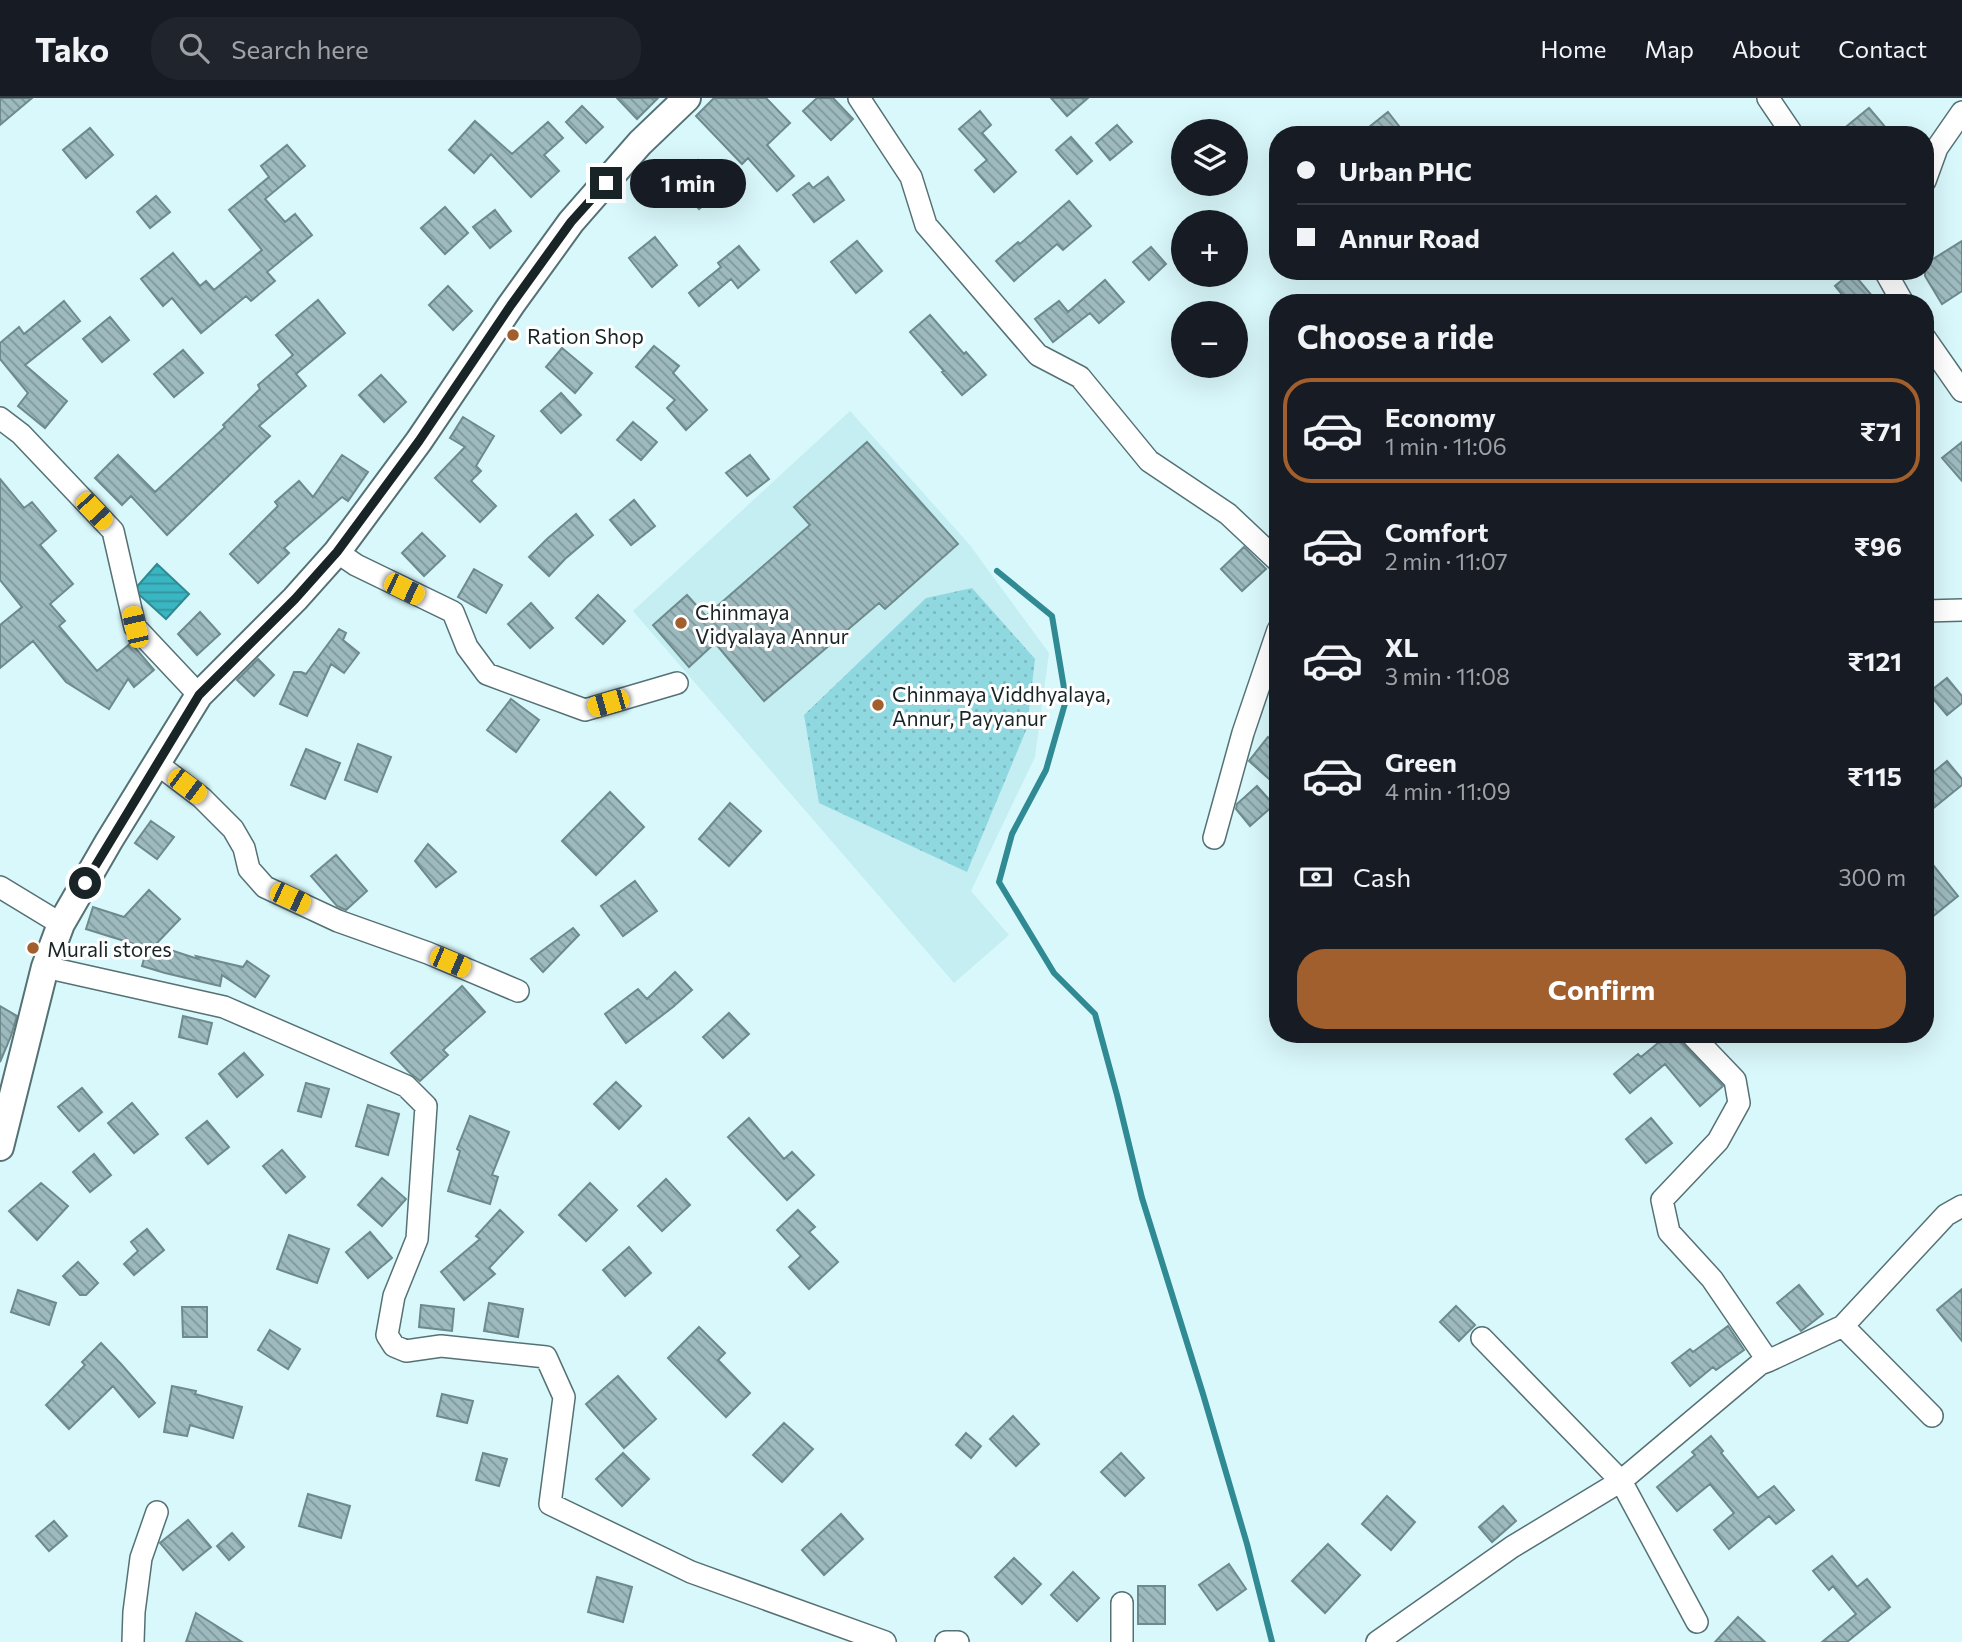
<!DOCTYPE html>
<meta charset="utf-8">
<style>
:root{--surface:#171b24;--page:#20242c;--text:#f1f3f6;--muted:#9ea1a6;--line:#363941;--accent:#a25f2e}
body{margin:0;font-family:Commissioner,sans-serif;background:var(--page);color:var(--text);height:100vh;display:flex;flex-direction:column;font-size:26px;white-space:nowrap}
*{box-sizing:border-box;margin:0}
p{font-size:23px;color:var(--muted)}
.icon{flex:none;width:38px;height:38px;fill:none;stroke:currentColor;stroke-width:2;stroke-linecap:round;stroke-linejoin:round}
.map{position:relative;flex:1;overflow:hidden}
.details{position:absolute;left:1269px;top:196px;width:665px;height:749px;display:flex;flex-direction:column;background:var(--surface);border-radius:28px;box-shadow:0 7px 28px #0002}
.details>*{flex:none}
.hud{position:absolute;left:1269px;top:28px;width:665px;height:154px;border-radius:28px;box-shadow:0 7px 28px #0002;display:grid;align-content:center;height:154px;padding:0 28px;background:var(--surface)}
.fabs{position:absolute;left:1171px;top:21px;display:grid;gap:14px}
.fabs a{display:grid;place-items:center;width:77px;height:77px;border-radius:50%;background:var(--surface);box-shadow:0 7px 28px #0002;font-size:35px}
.end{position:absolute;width:32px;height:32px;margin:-16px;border:9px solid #182425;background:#fff;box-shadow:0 0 0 4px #fff}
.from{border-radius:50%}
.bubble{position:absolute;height:49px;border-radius:24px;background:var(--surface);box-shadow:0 7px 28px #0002;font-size:23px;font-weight:700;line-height:49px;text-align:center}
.car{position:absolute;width:21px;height:42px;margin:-21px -10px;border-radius:9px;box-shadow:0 0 5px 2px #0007;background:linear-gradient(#f5c518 24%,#345 0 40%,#f5c518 0 76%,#345 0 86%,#f5c518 0)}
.hud b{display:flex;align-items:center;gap:24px;height:66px;font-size:26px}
.hud b+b{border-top:2px solid var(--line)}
.hud i{width:18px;height:18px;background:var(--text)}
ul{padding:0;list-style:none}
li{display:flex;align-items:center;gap:21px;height:105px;margin:0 14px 10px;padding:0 14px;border:4px solid transparent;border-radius:28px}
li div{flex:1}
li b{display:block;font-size:26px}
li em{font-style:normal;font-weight:700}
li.active{border-color:var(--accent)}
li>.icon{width:63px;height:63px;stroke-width:1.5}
h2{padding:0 28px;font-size:32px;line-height:84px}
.pay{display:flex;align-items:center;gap:18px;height:77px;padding:0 28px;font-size:26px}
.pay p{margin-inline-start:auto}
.action{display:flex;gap:14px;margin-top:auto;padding:14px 28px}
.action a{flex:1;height:80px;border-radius:28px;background:var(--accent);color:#fff;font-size:28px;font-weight:700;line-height:80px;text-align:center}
header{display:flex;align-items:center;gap:42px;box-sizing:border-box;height:98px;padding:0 35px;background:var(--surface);border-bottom:2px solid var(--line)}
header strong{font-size:33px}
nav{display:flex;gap:38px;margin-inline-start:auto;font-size:24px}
.search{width:490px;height:63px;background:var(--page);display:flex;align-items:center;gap:18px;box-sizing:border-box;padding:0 24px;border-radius:28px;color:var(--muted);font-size:26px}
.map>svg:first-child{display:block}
.built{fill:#c5eef2}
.park{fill:url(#park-dots)}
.water{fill:url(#water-rules);stroke:#308a93;stroke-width:2}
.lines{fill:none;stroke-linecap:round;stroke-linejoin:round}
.stream{stroke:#308a93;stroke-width:6}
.building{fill:url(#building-back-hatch);stroke:#6d8a8d;stroke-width:2}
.minor-casing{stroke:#557174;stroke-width:24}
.major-casing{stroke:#557174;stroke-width:30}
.minor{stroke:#fff;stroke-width:21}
.major{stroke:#fff;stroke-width:26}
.route{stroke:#182425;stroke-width:9}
.poi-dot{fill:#a25f2e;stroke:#fff;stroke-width:2.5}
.labels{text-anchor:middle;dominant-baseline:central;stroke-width:6;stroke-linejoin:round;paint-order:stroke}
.poi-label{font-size:21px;fill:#182425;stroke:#fff;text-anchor:start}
</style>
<header>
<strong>Tako</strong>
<div class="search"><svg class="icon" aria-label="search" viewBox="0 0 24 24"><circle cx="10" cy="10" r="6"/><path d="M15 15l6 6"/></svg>Search here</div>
<nav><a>Home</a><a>Map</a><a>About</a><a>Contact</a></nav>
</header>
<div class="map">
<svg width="1962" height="1544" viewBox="0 0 1962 1544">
<defs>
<pattern id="park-dots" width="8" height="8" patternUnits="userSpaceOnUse" patternTransform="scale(1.75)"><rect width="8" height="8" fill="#90d8e0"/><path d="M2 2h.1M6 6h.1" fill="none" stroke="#7bb9c0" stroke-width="1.8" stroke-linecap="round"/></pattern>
<pattern id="water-rules" width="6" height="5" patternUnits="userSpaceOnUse" patternTransform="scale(1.75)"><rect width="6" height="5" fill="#3ab6c2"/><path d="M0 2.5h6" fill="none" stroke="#30949d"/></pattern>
<pattern id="building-back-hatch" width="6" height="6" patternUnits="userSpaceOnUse" patternTransform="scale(1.75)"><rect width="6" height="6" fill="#9dbabe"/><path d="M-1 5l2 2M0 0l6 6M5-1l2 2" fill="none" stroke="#7f979a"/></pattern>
</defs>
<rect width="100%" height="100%" fill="#d9f8fb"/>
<path class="built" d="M850 313 969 446 1049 555 1035 659 971 793 1009 837 954 885 633 513Z"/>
<path class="park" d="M972 490 1035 561 1027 630 967 774 819 705 804 617 926 500Z"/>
<path class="water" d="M157 466 189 496 166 521 134 492Z"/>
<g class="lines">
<path class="stream" d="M997 473 1052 518 1066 602 1046 672 1012 736 999 784 1054 875 1095 916 1117 997 1142 1100 1203 1296 1247 1446 1272 1544"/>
</g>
<path class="building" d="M0 0H32L0 27Z
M617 0H658L637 21Z
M714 0H766L790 25 767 47 794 78 777 93 748 60 742 66 696 18Z
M817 0H833L853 21 831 42 803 13Z
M1051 0H1088L1067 18Z
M582 8 603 29 586 45 566 24Z
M1869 10 1892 37H1836Z
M980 13 991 27 982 35 1016 74 994 94 975 72 987 62 959 31Z
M1388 14 1406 37H1359Z
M475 23 512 56 548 24 563 40 544 57 559 73 531 99 491 56 474 75 449 52Z
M1117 27 1132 44 1110 62 1096 45Z
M90 30 113 57 86 80 63 52Z
M1071 39 1092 63 1077 76 1056 52Z
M287 47 305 68 265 101 285 124 295 116 312 137 267 174 275 183 251 203 246 198 201 235 172 200 163 208 141 181 173 155 200 188 206 183 214 192 262 152 229 112 269 79 261 68Z
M698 62 723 91 699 111 674 82Z
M828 79 844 102 814 124 793 97 809 85 813 90Z
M156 98 170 114 150 130 137 114Z
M1069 103 1091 128 1063 152 1057 146 1014 183 996 163 1018 144 1020 146Z
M445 109 468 135 445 156 421 130Z
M495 112 511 133 490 150 473 129Z
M655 139 677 167 652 189 629 160Z
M857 143 882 173 856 195 831 164Z
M1962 143V193L1942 206 1925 178V166Z
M739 148 759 172 738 190 731 181 699 208 689 195 721 169 718 165Z
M1151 149 1166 166 1149 182 1133 164Z
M1852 174 1878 205H1849L1835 188Z
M1105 182 1124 204 1099 225 1090 215 1053 244 1035 221 1059 203 1068 214Z
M448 188 472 213 453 232 429 207Z
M318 202 345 235 296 276 306 288 259 328 270 338 167 437 131 398 122 407 95 380 118 357 155 394 225 329 223 327 260 291 258 287 293 257 276 237Z
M64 203 80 223 25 267 67 303 45 330 18 308 28 295 0 261V245L19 229 24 236Z
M930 217 964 256 966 254 986 277 962 297 942 274 944 273 910 234Z
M110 219 129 242 102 264 83 241Z
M654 248 679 268 673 275 707 312 686 332 667 310 675 302 636 269Z
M562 250 592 275 575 295 546 269Z
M183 252 203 275 174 299 154 276Z
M381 277 406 304 384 324 359 297Z
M561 295 581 317 561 335 541 313Z
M463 319 494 338 476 368 481 373 471 383 496 408 480 424 435 380 465 349 450 340Z
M633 324 657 344 641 362 617 342Z
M867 344 958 446 885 511 879 505 764 603 715 545 689 569 653 527 687 497 706 518 810 427 794 409Z
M1962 344V383L1942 360Z
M342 357 368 374 348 403 342 399 284 450 289 455 258 485 230 456 278 408 275 404 299 383 313 399Z
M750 357 769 381 747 398 726 375Z
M0 381 24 410 32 404 56 433 40 447 73 486 50 506 65 523 59 528 97 573 131 545 154 572 134 589 128 581 109 611 66 584 33 543 0 570V527L22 509 0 482Z
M634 402 655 428 631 447 610 422Z
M576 416 593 437 565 461 549 478 529 459 547 441Z
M422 435 445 458 424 478 402 455Z
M1244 449 1266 471 1242 493 1221 471Z
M474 471 502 487 486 515 458 499Z
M598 497 625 523 603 546 576 520Z
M531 505 553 530 530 550 508 526Z
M200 514 220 536 197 557 178 536Z
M339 531 346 535 343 542 359 555 344 575 331 566 307 618 280 606 294 574H301L306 576Z
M258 561 274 577 254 598 237 582Z
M1947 580 1962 598V605L1947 617 1928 595Z
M511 601 539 622 516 654 487 632Z
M1268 639 1278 647V689L1249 663Z
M358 646 391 659 377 694 345 682Z
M306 651 340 665 325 701 291 687Z
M1947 663 1962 681V687L1925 717V681Z
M1257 688 1274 707 1250 728 1236 711 1237 706Z
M610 694 644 729 596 777 562 743Z
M730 705 761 733 729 768 699 741Z
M151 723 174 739 157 761 135 745Z
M428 746 456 774 436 789 415 763Z
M336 757 367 793 346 812 337 808 311 778Z
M1925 757 1958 798 1932 819 1925 811Z
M635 783 657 813 623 838 601 808Z
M149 792 180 821 155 847 198 861 196 858 243 869 247 863 269 878 255 899 222 877 220 888 165 875 142 868 147 850 86 831 93 809 124 819Z
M573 830 579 837 543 874 531 861Z
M675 874 692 892 673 909 626 945 605 916 638 891 647 901Z
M462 888 485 914 443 952 448 957 420 983 410 975 391 955Z
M0 908 17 918 11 938 0 964Z
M729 915 749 936 723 960 703 939Z
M183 918 212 925 207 946 179 939Z
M1669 936H1677L1682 945 1723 988 1700 1008 1665 966 1630 995 1614 976 1638 956 1641 959Z
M244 955 263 977 237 999 219 976Z
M616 984 641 1008 619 1031 594 1006Z
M306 985 329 991 321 1019 298 1013Z
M82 990 102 1014 79 1033 58 1009Z
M132 1005 158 1036 134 1055 108 1025Z
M368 1007 399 1016 388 1057 356 1048Z
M470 1018 509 1034 492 1077 498 1079 490 1106 448 1093 460 1053 457 1051Z
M749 1020 784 1061 792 1054 814 1077 787 1102 728 1039Z
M1651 1020 1672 1045 1646 1065 1626 1041Z
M207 1023 229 1049 208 1066 186 1040Z
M282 1052 305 1079 286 1095 263 1068Z
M94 1056 111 1077 90 1094 73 1074Z
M382 1080 406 1101 382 1128 358 1107Z
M666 1081 690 1107 662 1133 638 1108Z
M41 1085 68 1108 37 1142 9 1113Z
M590 1085 617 1112 586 1143 559 1117Z
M500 1112 523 1134 489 1170 495 1176 464 1202 441 1174 480 1141 476 1138Z
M798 1112 815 1129 809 1134 838 1164 809 1191 789 1169 801 1158 777 1132Z
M147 1131 164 1152 134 1177 124 1166 138 1153 131 1144Z
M370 1134 392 1160 368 1180 346 1154Z
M289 1137 329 1151 317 1185 277 1171Z
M629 1149 651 1175 625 1198 603 1172Z
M78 1164 98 1185 86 1197H80L63 1178Z
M1799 1187 1823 1216 1801 1233 1777 1205Z
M1962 1191V1243L1937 1212Z
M18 1192 56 1205 49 1227 11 1214Z
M489 1205 523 1211 518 1239 484 1233Z
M421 1207 454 1211 452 1233 419 1229Z
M1456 1208 1475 1227 1459 1243 1440 1224Z
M182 1209H207V1239H183Z
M1728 1228 1744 1252 1716 1272 1713 1269 1690 1288 1672 1265 1690 1251 1693 1254Z
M699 1229 725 1255 718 1262 750 1295 726 1319 668 1260Z
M270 1232 300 1251 288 1271 258 1252Z
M101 1245 121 1266 155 1305 139 1319 113 1288 69 1331 46 1307 85 1267 82 1264Z
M618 1278 656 1321 624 1350 586 1306Z
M172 1288 196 1293 195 1296 242 1309 233 1340 190 1327 187 1338 164 1334Z
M442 1296 473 1303 467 1325 437 1318Z
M1013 1318 1039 1346 1016 1368 990 1341Z
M784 1325 813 1351 782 1384 753 1357Z
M966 1335 981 1348 971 1360 956 1347Z
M1711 1338 1723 1353 1721 1355 1758 1400 1774 1388 1794 1412 1776 1426 1769 1418 1729 1451 1714 1432 1734 1415 1710 1386 1677 1413 1657 1389 1695 1357 1692 1354Z
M483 1355 507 1361 499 1388 476 1382Z
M623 1355 649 1381 622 1408 596 1381Z
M1121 1355 1144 1380 1125 1398 1101 1374Z
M308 1396 350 1408 341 1440 299 1428Z
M1387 1398 1415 1424 1391 1452 1362 1426Z
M1503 1408 1516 1423 1492 1444 1479 1429Z
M841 1416 863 1441 824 1477 802 1452Z
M188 1422 211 1449 183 1472 160 1445Z
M54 1423 67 1438 49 1453 36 1438Z
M232 1435 244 1449 229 1462 217 1448Z
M1328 1446 1360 1477 1325 1515 1292 1483Z
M1832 1458 1857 1489 1867 1481 1890 1509 1847 1544H1822L1856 1516 1833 1488 1829 1492 1813 1473Z
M1014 1460 1041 1486 1022 1506 995 1479Z
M1229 1466 1246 1491 1217 1512 1199 1487Z
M1073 1474 1099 1500 1077 1523 1051 1497Z
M597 1479 632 1489 623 1524 588 1514Z
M1138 1488H1165V1526H1138Z
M196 1515 242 1544H186Z
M1738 1519 1765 1544H1715Z"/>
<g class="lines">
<defs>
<path id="minor" d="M859 0 911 79 926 127 1038 257 1080 279 1149 363 1228 416 1278 463
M1768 0 1793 37
M1925 83 1937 50 1962 14
M1885 173 1903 205
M1925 240 1962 293
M0 320 21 336 113 433 135 529 199 597
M337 454 356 467 453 514 467 549 487 576 585 612 677 585
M1925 513 1962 512
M156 665 202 700 233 731 244 750 249 771 265 789 338 823 428 855 518 893
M1214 740 1243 635 1278 532
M0 789 61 826
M45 869 224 909 406 988 426 1008 417 1141 394 1198 387 1237 394 1248 406 1253 441 1248 546 1259 564 1299 550 1406 691 1474 885 1544
M1691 936 1735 982 1739 1005 1718 1043 1662 1102 1669 1134 1712 1181 1768 1263 1843 1228 1946 1117 1962 1108
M1843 1228 1932 1318
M1482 1240 1621 1383 1697 1524
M133 1544 134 1514 141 1460 157 1414
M946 1544H958
M1122 1544V1505
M1377 1544 1512 1449 1621 1383 1760 1266 1768 1263"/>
<path id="major" d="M0 1049 45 869 61 826 109 743 199 597 295 501 337 454 419 343 511 207 571 124 640 45 687 0"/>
</defs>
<use href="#minor" class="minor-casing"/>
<use href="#major" class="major-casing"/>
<use href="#minor" class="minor"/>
<use href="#major" class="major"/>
</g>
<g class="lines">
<path class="route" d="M85 785 199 597 295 501 337 454 419 343 511 207 571 124 606 85"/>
</g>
<g class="poi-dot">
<circle cx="513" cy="237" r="7"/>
<circle cx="681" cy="525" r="7"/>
<circle cx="878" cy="607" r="7"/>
<circle cx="33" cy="850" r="7"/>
</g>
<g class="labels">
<g class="poi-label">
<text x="527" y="237">Ration Shop</text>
<text x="695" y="513">Chinmaya<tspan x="695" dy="24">Vidyalaya Annur</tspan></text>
<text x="892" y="595">Chinmaya Viddhyalaya,<tspan x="892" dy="24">Annur, Payyanur</tspan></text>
<text x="47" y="850">Murali stores</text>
</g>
</g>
</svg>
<div class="fabs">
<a><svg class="icon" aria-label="layers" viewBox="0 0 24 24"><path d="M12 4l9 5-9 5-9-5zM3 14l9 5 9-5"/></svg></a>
<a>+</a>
<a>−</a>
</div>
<i class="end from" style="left:85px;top:785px"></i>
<i class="end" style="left:606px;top:85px"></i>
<div class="bubble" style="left:630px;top:61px;width:116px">1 min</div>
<i class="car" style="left:94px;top:413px;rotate:137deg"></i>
<i class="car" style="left:404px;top:491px;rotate:116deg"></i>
<i class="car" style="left:135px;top:529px;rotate:347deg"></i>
<i class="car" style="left:608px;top:605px;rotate:254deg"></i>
<i class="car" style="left:187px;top:688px;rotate:127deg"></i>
<i class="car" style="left:290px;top:800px;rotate:115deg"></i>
<i class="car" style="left:450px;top:864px;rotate:113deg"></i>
<div class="hud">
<b><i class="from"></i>Urban PHC</b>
<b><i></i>Annur Road</b>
</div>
<section class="details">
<h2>Choose a ride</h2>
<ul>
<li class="active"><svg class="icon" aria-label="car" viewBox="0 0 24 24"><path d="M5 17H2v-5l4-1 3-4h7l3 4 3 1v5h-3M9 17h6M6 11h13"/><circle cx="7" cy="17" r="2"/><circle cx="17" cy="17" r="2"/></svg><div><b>Economy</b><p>1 min · 11:06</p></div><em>₹71</em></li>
<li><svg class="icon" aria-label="car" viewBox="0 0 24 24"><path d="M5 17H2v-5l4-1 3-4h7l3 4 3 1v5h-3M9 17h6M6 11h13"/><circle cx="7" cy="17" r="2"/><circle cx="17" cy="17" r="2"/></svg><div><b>Comfort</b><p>2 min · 11:07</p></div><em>₹96</em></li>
<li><svg class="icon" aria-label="car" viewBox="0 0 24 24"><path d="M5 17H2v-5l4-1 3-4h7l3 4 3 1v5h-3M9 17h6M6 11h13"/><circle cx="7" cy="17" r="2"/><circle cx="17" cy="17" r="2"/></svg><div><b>XL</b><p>3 min · 11:08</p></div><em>₹121</em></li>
<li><svg class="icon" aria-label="car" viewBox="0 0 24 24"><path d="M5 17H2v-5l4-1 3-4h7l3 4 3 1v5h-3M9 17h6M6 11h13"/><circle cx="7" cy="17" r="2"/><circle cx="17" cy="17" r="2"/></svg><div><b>Green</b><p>4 min · 11:09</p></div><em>₹115</em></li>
</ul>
<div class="pay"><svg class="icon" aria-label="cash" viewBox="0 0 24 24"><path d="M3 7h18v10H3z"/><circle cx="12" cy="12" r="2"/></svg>Cash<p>300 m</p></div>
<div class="action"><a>Confirm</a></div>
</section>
</div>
